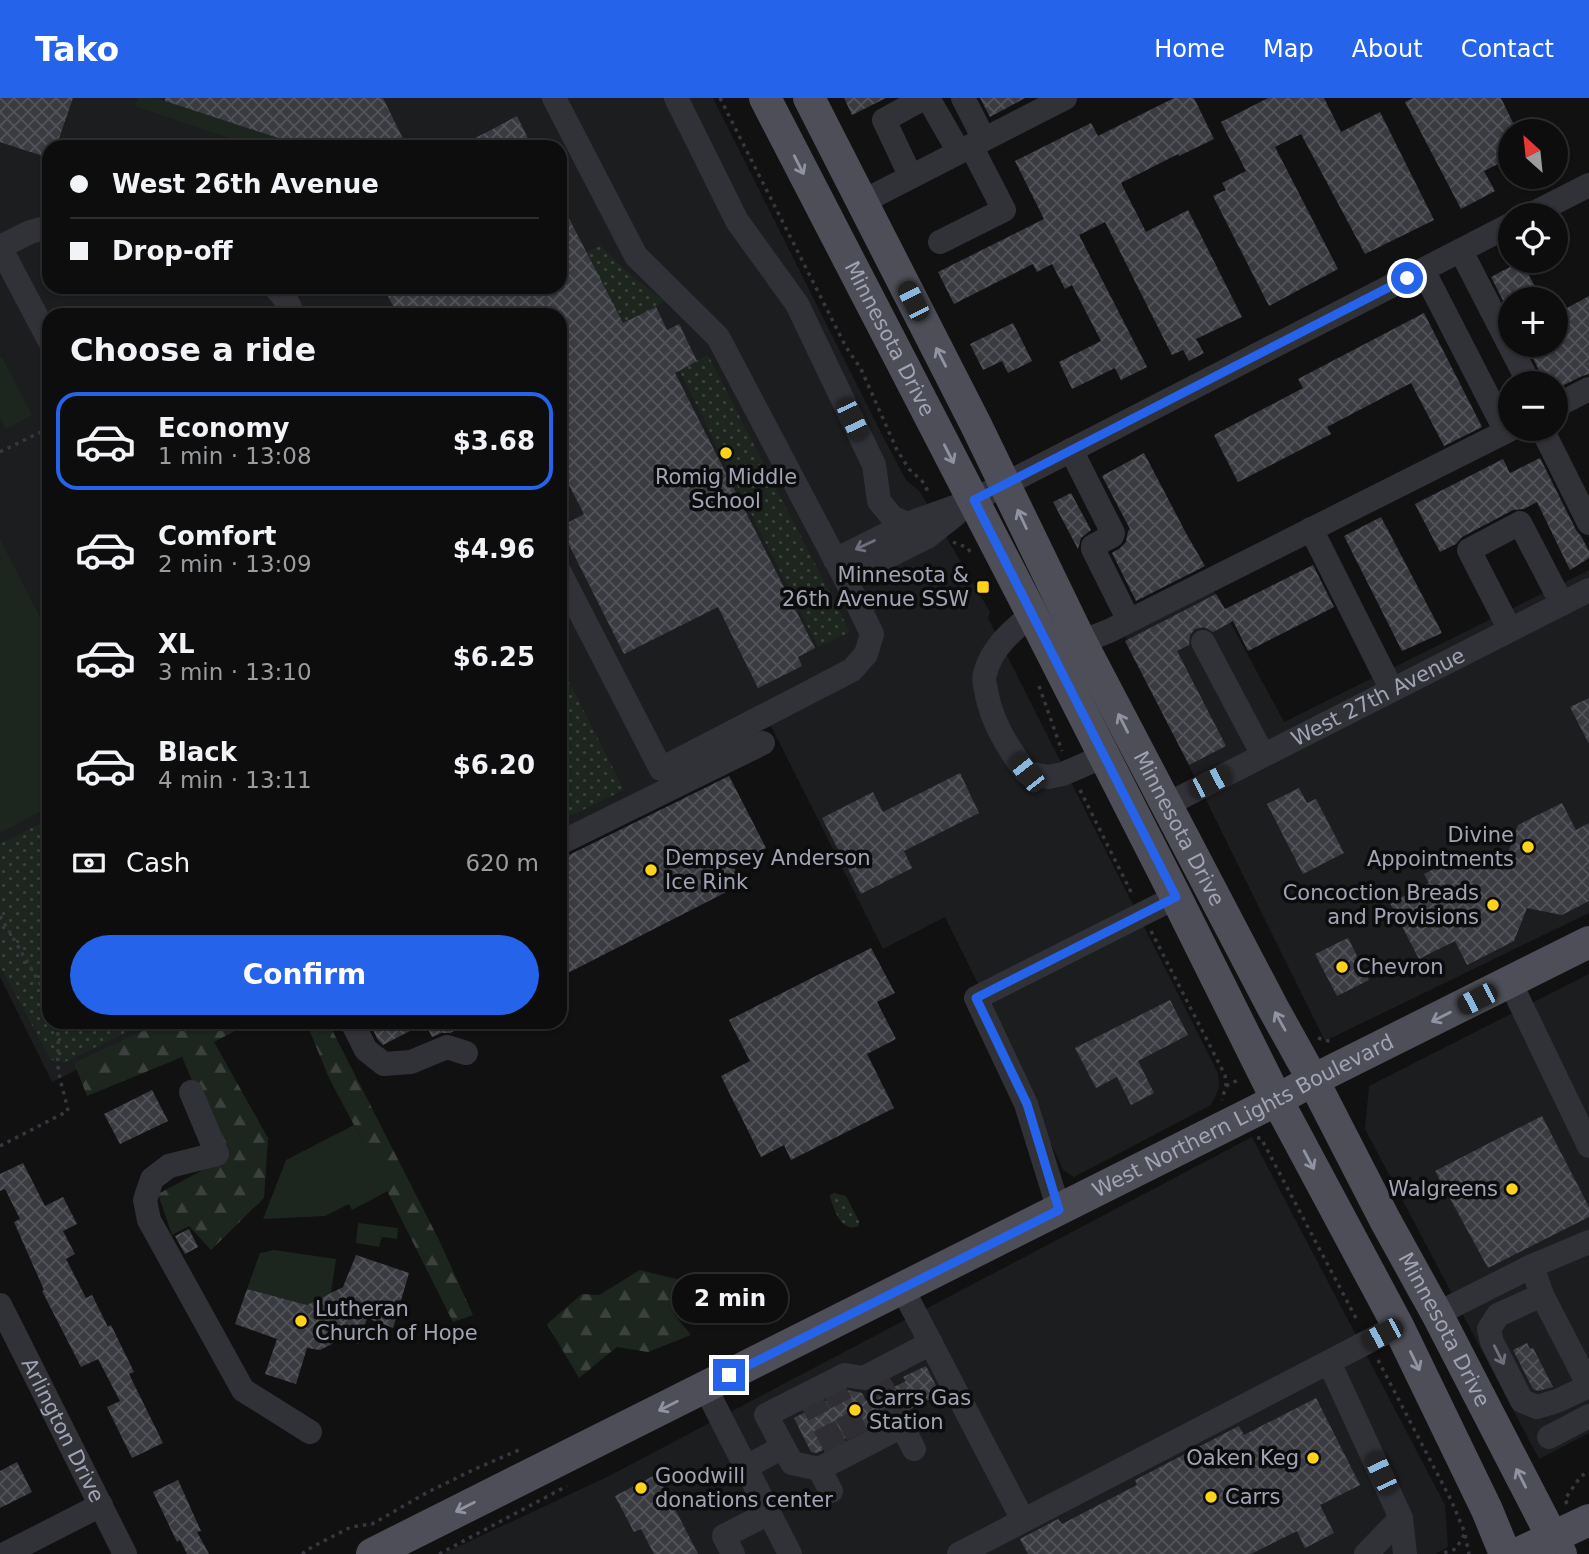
<!DOCTYPE html>
<meta charset="utf-8">
<style>
:root{--surface:#0d0d0e;--page:#161617;--text:#f1f3f6;--muted:#9a9c9e;--line:#2d2d2e;--accent:#2563eb}
body{margin:0;font-family:"DejaVu Sans",sans-serif;background:var(--page);color:var(--text);height:100vh;display:flex;flex-direction:column;font-size:26px;white-space:nowrap}
*{box-sizing:border-box;margin:0}
p{font-size:23px;color:var(--muted)}
.icon{flex:none;width:38px;height:38px;fill:none;stroke:currentColor;stroke-width:2;stroke-linecap:round;stroke-linejoin:round}
.map{position:relative;flex:1;overflow:hidden}
.details{position:absolute;left:42px;top:210px;width:525px;height:721px;display:flex;flex-direction:column;background:var(--surface);border-radius:21px;box-shadow:0 2px 5px #0004,0 0 0 2px var(--line)}
.details>*{flex:none}
.guide{position:absolute;left:42px;top:42px;width:525px;height:154px;border-radius:21px;box-shadow:0 2px 5px #0004,0 0 0 2px var(--line);display:grid;align-content:center;height:154px;padding:0 28px;background:var(--surface)}
.needle{width:46px;rotate:333deg}
.tools{position:absolute;left:1498px;top:21px;display:grid;gap:14px}
.tools a{display:grid;place-items:center;width:70px;height:70px;border-radius:50%;background:var(--surface);box-shadow:0 2px 5px #0004,0 0 0 2px var(--line);font-size:35px}
.end{position:absolute;width:32px;height:32px;margin:-16px;border:9px solid #2563eb;background:#fff;box-shadow:0 0 0 4px #fff}
.from{border-radius:50%}
.bubble{position:absolute;height:49px;border-radius:24px;background:var(--surface);box-shadow:0 2px 5px #0004,0 0 0 2px var(--line);font-size:23px;font-weight:700;line-height:49px;text-align:center}
.car{position:absolute;width:21px;height:42px;margin:-21px -10px;border-radius:9px;box-shadow:0 0 5px 2px #0007;background:linear-gradient(#222 24%,#8ab4d8 0 40%,#222 0 76%,#8ab4d8 0 86%,#222 0)}
.guide b{display:flex;align-items:center;gap:24px;height:66px;font-size:26px}
.guide b+b{border-top:2px solid var(--line)}
.guide i{width:18px;height:18px;background:var(--text)}
ul{padding:0;list-style:none}
li{display:flex;align-items:center;gap:21px;height:98px;margin:0 14px 10px;padding:0 14px;border:4px solid transparent;border-radius:21px}
li div{flex:1}
li b{display:block;font-size:26px}
li em{font-style:normal;font-weight:700}
li.active{border-color:var(--accent)}
li>.icon{width:63px;height:63px;stroke-width:1.5}
h2{padding:0 28px;font-size:32px;line-height:84px}
.pay{display:flex;align-items:center;gap:18px;height:77px;padding:0 28px;font-size:26px}
.pay p{margin-inline-start:auto}
.primary-button{display:flex;gap:14px;margin-top:auto;padding:14px 28px}
.primary-button a{flex:1;height:80px;border-radius:42px;background:var(--accent);color:#fff;font-size:28px;font-weight:700;line-height:80px;text-align:center}
header{display:flex;align-items:center;gap:42px;box-sizing:border-box;height:98px;padding:0 35px;background:var(--accent);color:#fff}
header strong{font-size:33px}
nav{display:flex;gap:38px;margin-inline-start:auto;font-size:24px}
.map>svg:first-child{display:block}
.built{fill:#1c1d1f;fill-rule:evenodd}
.grass{fill:url(#grass-dots)}
.forest{fill:url(#forest-firs)}
.green{fill:#1d251f}
.building{fill:url(#building-cross-hatch)}
.lines{fill:none;stroke-linecap:round;stroke-linejoin:round}
.minor-tunnel{stroke:#2e2e33;stroke-width:24;stroke-dasharray:24 12;stroke-linecap:butt}
.path{stroke:#37383f;stroke-width:3.5;stroke-dasharray:3.5 5;stroke-linecap:butt}
.minor{stroke:#313138;stroke-width:24}
.major{stroke:#4d4e57;stroke-width:32}
.oneway{stroke:#8f93a2}
.oneway2{stroke:#6e707d}
.route{stroke:#2563eb;stroke-width:9}
.poi-dot{fill:#ffd21c;stroke:#0c0c0d;stroke-width:2.5}
.labels{text-anchor:middle;dominant-baseline:central;stroke-width:7;stroke-linejoin:round;paint-order:stroke}
.street-label{font-size:21px;fill:#a0a4b5;stroke:#0c0c0d}
.poi-label{font-size:21px;fill:#a0a4b5;stroke:#0c0c0d;text-anchor:start}
</style>
<header>
<strong>Tako</strong>
<nav><a>Home</a><a>Map</a><a>About</a><a>Contact</a></nav>
</header>
<div class="map">
<svg width="1589" height="1456" viewBox="0 0 1589 1456">
<defs>
<pattern id="grass-dots" width="8" height="8" patternUnits="userSpaceOnUse" patternTransform="scale(1.75)"><rect width="8" height="8" fill="#1d251f"/><path d="M2 2h.1M6 6h.1" fill="none" stroke="#3b423d" stroke-width="1.8" stroke-linecap="round"/></pattern>
<pattern id="forest-firs" width="22" height="20" patternUnits="userSpaceOnUse" patternTransform="scale(1.75)"><rect width="22" height="20" fill="#1d251f"/><path d="M5 1l3.5 6h-7zM16 11l3.5 6h-7z" fill="#3b423d"/></pattern>
<pattern id="building-cross-hatch" width="8" height="8" patternUnits="userSpaceOnUse" patternTransform="scale(1.75)"><rect width="8" height="8" fill="#3a3b41"/><path d="M0 0l8 8M0 8l8-8" fill="none" stroke="#53545a"/></pattern>
</defs>
<rect width="100%" height="100%" fill="#111112"/>
<path class="built" d="M0 0H713L878 329 906 382 920 394 990 514 988 520 1218 975 1219 990 1211 1007 1074 1079 1063 1072 987 904 945 819 883 851 771 628 560 734V217H49V924H175L52 984 0 879ZM49 49H560V189H49Z
M1589 472V815L1325 943 1123 534 1212 490 1284 624Z
M1589 876V1335L1539 1361 1365 1031 1369 988Z
M1252 1039 1445 1407 1448 1449 1435 1456H442L609 1378Z"/>
<path class="grass" d="M600 147 628 175 664 203 656 209 623 225 586 154Z
M708 257 850 534 818 549 679 272Z
M560 566 624 692 560 723Z
M49 721V924H148L65 964 51 962 0 868V746Z
M834 1095 846 1098 859 1123V1128C841 1135 835 1113 830 1099V1097Z"/>
<path class="forest" d="M162 924H252L214 944 268 1040 264 1100 211 1152 189 1128 172 1137 158 1096 225 1060 182 959 87 998 74 965Z
M306 924H328L440 1144 473 1217 453 1224 354 1027 329 980Z
M640 1172 712 1190 674 1216 691 1237 648 1254 617 1249 579 1280 547 1226 582 1196 599 1197Z"/>
<path class="green" d="M138 0H156L300 47V49H255L135 8Z
M2 259 32 317 6 331 0 320V260Z
M0 441 49 537V709L0 735Z
M354 1027 388 1093 352 1112 349 1106 325 1118 263 1121 286 1062Z
M358 1125 398 1130 397 1141 382 1139 379 1149 356 1145Z
M274 1152 336 1161 331 1195 307 1207 247 1191 260 1155Z"/>
<path class="building" d="M0 0H73L56 49H49V60L0 44Z
M165 0H383L407 49H306L165 3Z
M844 0H886L852 17Z
M980 0H1025L990 19Z
M1174 0H1194L1214 41 1179 58 1178 56 1121 85 1146 134 1188 112 1242 219 1196 241 1204 255 1189 263 1183 252 1172 257 1105 124 1079 137 1147 269 1121 282 1115 270 1072 291 1059 264 1101 243 1072 187 1065 191 1052 166 1037 174 1033 166 954 206 938 174 1044 121 1015 63 1091 25 1098 38Z
M1268 0H1324L1341 34 1380 14 1434 122 1365 156 1301 36 1275 49 1338 171 1269 208 1213 98 1226 92 1222 85 1246 73 1221 24Z
M1413 0H1501L1517 33H1510V60L1484 73 1495 93 1461 111 1405 4Z
M517 18 532 49H457L491 32Z
M560 103 623 225 656 209 667 232 679 226 697 263 675 275 815 550 798 559 802 568 758 590 718 509 624 556 560 429 584 416 560 370V217H398L383 189H560Z
M1521 163 1542 201H1510V216L1491 179Z
M1589 198V276L1582 278 1556 291V285H1544L1542 278 1526 247H1556V216Z
M1424 215 1482 329 1444 348 1411 285 1327 329 1331 336 1238 384 1214 337 1303 290 1298 281Z
M1013 225 1032 263 1008 275 1002 263 983 272 970 246Z
M1144 355 1187 437 1205 468 1136 503 1112 455 1119 451 1126 444 1128 433 1130 431 1102 378Z
M1540 360 1576 432 1581 438 1589 453V460L1570 472 1537 404 1524 411 1513 412 1462 439 1456 446 1440 454 1415 406 1503 361 1510 375Z
M1071 395 1091 432 1081 440 1078 451 1053 404Z
M1381 419 1442 535 1402 553 1344 438Z
M1313 467 1334 509 1248 553 1233 523 1213 534 1204 529 1195 531 1190 537 1189 547 1177 553 1226 648 1189 667 1125 543 1216 496 1225 511Z
M1589 600V646L1570 609Z
M960 675 979 715 904 753 912 770 861 796 822 720 873 694 883 714Z
M729 678 766 750 733 767 742 786 560 879V780L569 776 560 760 567 758Z
M1299 690 1307 705 1316 701 1344 755 1303 776 1267 706Z
M1562 705 1576 732 1589 725V803L1562 817 1527 810 1514 843 1467 867 1455 843 1419 861 1390 805 1429 785 1424 776 1466 755 1505 763 1518 727Z
M1348 840 1369 882 1337 898 1315 856Z
M871 850 895 895 877 904 896 941 867 956 894 1010 791 1062 784 1047 761 1059 721 978 750 963 729 922Z
M1170 902 1188 937 1138 963 1154 995 1131 1007 1117 979 1096 990 1075 950Z
M369 924H471L450 935H441L432 939 425 925 383 947 378 942Z
M152 992 168 1023 120 1046 104 1016Z
M1542 1018 1589 1109V1119L1488 1170 1435 1073Z
M23 1065 45 1108 63 1099 77 1126 63 1133 75 1156 66 1161 86 1200 92 1197 108 1229 111 1227 134 1274 129 1276 163 1345 132 1360 107 1309 120 1303 98 1261 81 1269 42 1193 44 1192 14 1124 20 1121 5 1091 0 1093V1076Z
M189 1131 198 1149 185 1156 175 1138Z
M356 1157 409 1175 393 1230 367 1220 359 1246 342 1241 320 1252 307 1250 296 1286 265 1276 277 1241 235 1226 247 1191 307 1207 343 1189Z
M1527 1245 1530 1251 1533 1250 1553 1289 1538 1293 1533 1291 1513 1252Z
M926 1268 940 1296 905 1314 895 1315 817 1355 811 1354 794 1320 847 1292 862 1295 866 1303 906 1283 903 1279Z
M1316 1300 1360 1387 1320 1407 1334 1435 1305 1450 1297 1433 1251 1456H1028L1020 1441 1058 1421 1062 1426 1137 1387 1135 1382 1239 1328 1244 1337Z
M17 1364 32 1394 0 1410V1373Z
M657 1376 698 1456H654L641 1431 634 1434 615 1398Z
M178 1382 201 1433 197 1434 209 1456H187L180 1442 177 1444 153 1394Z"/>
<g class="lines">
<path class="minor-tunnel" d="M874 1275 902 1328
M830 1284 863 1348
M808 1296 841 1360"/>
<path class="path" d="M720 0 846 249 861 271 897 352 909 371 924 385 929 396
M0 354 49 330
M953 444 968 450 970 454
M1039 588 1062 653
M1080 692 1133 798
M0 818 42 889 49 908
M1151 833 1225 977 1226 988 1222 1002
M1318 940 1332 944 1333 946
M1226 988 1240 981
M1257 1040H1261L1358 1224
M0 1048 68 1013C65 998 60 984 58 969 57 954 60 939 56 924
M1378 1262 1451 1402 1465 1435 1456 1451 1440 1456
M1567 1406 1565 1401 1581 1378 1589 1374
M1465 1437 1469 1456
M302 1456 312 1449 351 1429 372 1426 428 1394 475 1371 519 1352
M439 1456 567 1388"/>
<g class="minor">
<path d="M554 0 636 158 718 239 845 480 872 536 866 556 852 572 661 671 560 475"/>
<path d="M676 0 737 123 797 206 874 367 879 403 892 419 907 426"/>
<path d="M928 0 959 54"/>
<path d="M963 0 984 41"/>
<path d="M911 79 884 22 924 0"/>
<path d="M862 104 1065 0"/>
<path d="M1530 117 1589 87"/>
<path d="M940 144 1004 112 971 48"/>
<path d="M0 149 49 242"/>
<path d="M0 149 30 134 49 129"/>
<path d="M1461 153 1529 285"/>
<path d="M1423 172 1499 320"/>
<path d="M275 189 287 203 293 217"/>
<path d="M1556 308 1589 291"/>
<path d="M1542 331 1589 425"/>
<path d="M1071 352 1113 435 1112 438 1093 448V451L1129 523"/>
<path d="M1311 431 1392 592"/>
<path d="M835 462 907 426 974 402 1510 127"/>
<path d="M845 480 927 439 956 416"/>
<path d="M1032 516C1013 532 991 550 985 576 983 581 985 587 986 592 991 624 1008 651 1027 675L1048 679 1063 676 1104 658"/>
<path d="M1510 532 1469 452 1520 425 1562 506"/>
<path d="M1081 544 1109 533 1511 331"/>
<path d="M1203 544 1263 657"/>
<path id="s1" d="M1166 707 1589 492"/>
<path d="M560 745 763 645"/>
<path d="M1510 884 1589 1048"/>
<path d="M352 924 366 952 384 966 411 964 447 949 466 955"/>
<path d="M191 994 217 1056 169 1068 152 1081 145 1102 149 1122 243 1292 310 1334"/>
<path d="M1059 1112 1026 1006 976 900 1176 799"/>
<path d="M1532 1168 1542 1197 1589 1288 1557 1303 1537 1309 1522 1303 1492 1244 1489 1231 1498 1217 1542 1197"/>
<path d="M902 1190 1023 1422"/>
<path id="s2" d="M0 1207 125 1456"/>
<path d="M1437 1216 1532 1168 1589 1144"/>
<path d="M1329 1264 1401 1420 1405 1456"/>
<path d="M705 1289 790 1456"/>
<path d="M1549 1339 1589 1318"/>
<path d="M746 1369 783 1349"/>
<path d="M819 1371 902 1328 914 1351"/>
<path d="M831 1393 819 1371 792 1365 766 1317 845 1277 864 1280 931 1245"/>
<path d="M5 1456 101 1407"/>
<path d="M733 1456 724 1438 769 1415"/>
<path d="M959 1456 1398 1228"/>
<path d="M1366 1456 1401 1420"/>
</g>
<g class="major">
<path id="s3" d="M765 0 1032 516 1176 799 1277 1002 1398 1228 1487 1412 1505 1456"/>
<path id="s4" d="M809 0 976 327 1081 544 1273 910 1313 982 1385 1122 1437 1216 1561 1456"/>
<path id="s5" d="M372 1456 1277 1002 1313 982 1589 844"/>
<path d="M1517 1456 1589 1422"/>
</g>
</g>
<defs><path id="oneway-shaft" d="M-6 0H5M1.5-3L5.5 0L1.5 3" fill="none" stroke-width="1.6" stroke-linecap="round" stroke-linejoin="round" transform="scale(1.75)"/></defs>
<g class="oneway">
<use href="#oneway-shaft" transform="translate(799 67) rotate(63)"/>
<use href="#oneway-shaft" transform="translate(941 259) rotate(-117)"/>
<use href="#oneway-shaft" transform="translate(949 356) rotate(63)"/>
<use href="#oneway-shaft" transform="translate(1022 421) rotate(-115)"/>
<use href="#oneway-shaft" transform="translate(1123 625) rotate(-117)"/>
<use href="#oneway-shaft" transform="translate(1441 919) rotate(153)"/>
<use href="#oneway-shaft" transform="translate(1280 923) rotate(-119)"/>
<use href="#oneway-shaft" transform="translate(1309 1062) rotate(62)"/>
<use href="#oneway-shaft" transform="translate(1415 1263) rotate(64)"/>
<use href="#oneway-shaft" transform="translate(668 1308) rotate(153)"/>
<use href="#oneway-shaft" transform="translate(1521 1380) rotate(-117)"/>
<use href="#oneway-shaft" transform="translate(465 1409) rotate(153)"/>
</g>
<g class="oneway2">
<use href="#oneway-shaft" transform="translate(865 447) rotate(154)"/>
<use href="#oneway-shaft" transform="translate(1499 1257) rotate(63)"/>
</g>
<g class="lines">
<path class="route" d="M729 1277 1059 1112 1027 1006 976 900 1176 799 974 402 1407 180"/>
</g>
<g class="poi-dot">
<circle cx="726" cy="355" r="7"/>
<rect x="976" y="482" width="14" height="14" rx="3.5"/>
<circle cx="1528" cy="749" r="7"/>
<circle cx="651" cy="772" r="7"/>
<circle cx="1493" cy="807" r="7"/>
<circle cx="1342" cy="869" r="7"/>
<circle cx="1512" cy="1091" r="7"/>
<circle cx="301" cy="1223" r="7"/>
<circle cx="855" cy="1312" r="7"/>
<circle cx="1313" cy="1360" r="7"/>
<circle cx="641" cy="1390" r="7"/>
<circle cx="1211" cy="1399" r="7"/>
</g>
<g class="labels">
<g class="street-label">
<text stroke="none"><textPath href="#s3" startOffset="271">Minnesota Drive</textPath></text>
<text stroke="none"><textPath href="#s1" startOffset="238">West 27th Avenue</textPath></text>
<text stroke="none"><textPath href="#s4" startOffset="819">Minnesota Drive</textPath></text>
<text stroke="none"><textPath href="#s5" startOffset="975">West Northern Lights Boulevard</textPath></text>
<text stroke="none"><textPath href="#s4" startOffset="1386">Minnesota Drive</textPath></text>
<text stroke="none"><textPath href="#s2" startOffset="140">Arlington Drive</textPath></text>
</g>
<g class="poi-label">
<text x="726" y="379" text-anchor="middle">Romig Middle<tspan x="726" dy="24">School</tspan></text>
<text x="969" y="477" text-anchor="end">Minnesota &amp;<tspan x="969" dy="24">26th Avenue SSW</tspan></text>
<text x="1514" y="737" text-anchor="end">Divine<tspan x="1514" dy="24">Appointments</tspan></text>
<text x="665" y="760">Dempsey Anderson<tspan x="665" dy="24">Ice Rink</tspan></text>
<text x="1479" y="795" text-anchor="end">Concoction Breads<tspan x="1479" dy="24">and Provisions</tspan></text>
<text x="1356" y="869">Chevron</text>
<text x="1498" y="1091" text-anchor="end">Walgreens</text>
<text x="315" y="1211">Lutheran<tspan x="315" dy="24">Church of Hope</tspan></text>
<text x="869" y="1300">Carrs Gas<tspan x="869" dy="24">Station</tspan></text>
<text x="1299" y="1360" text-anchor="end">Oaken Keg</text>
<text x="655" y="1378">Goodwill<tspan x="655" dy="24">donations center</tspan></text>
<text x="1225" y="1399">Carrs</text>
</g>
</g>
</svg>
<div class="tools">
<a><svg class="needle" viewBox="-14 -14 28 28"><path d="M0-13l5 13h-10z" fill="#e53935"/><path d="M0 13l5-13h-10z" fill="#9a9c9e"/></svg></a>
<a><svg class="icon" aria-label="locate" viewBox="0 0 24 24"><circle cx="12" cy="12" r="6"/><path d="M12 2v4M12 18v4M2 12h4M18 12h4"/></svg></a>
<a>+</a>
<a>−</a>
</div>
<i class="end from" style="left:1407px;top:180px"></i>
<i class="end" style="left:729px;top:1277px"></i>
<div class="bubble" style="left:672px;top:1176px;width:116px">2 min</div>
<i class="car" style="left:913px;top:203px;rotate:333deg"></i>
<i class="car" style="left:852px;top:321px;rotate:155deg"></i>
<i class="car" style="left:1027px;top:675px;rotate:322deg"></i>
<i class="car" style="left:1210px;top:684px;rotate:63deg"></i>
<i class="car" style="left:1477px;top:901px;rotate:243deg"></i>
<i class="car" style="left:1383px;top:1236px;rotate:242deg"></i>
<i class="car" style="left:1381px;top:1375px;rotate:335deg"></i>
<div class="guide">
<b><i class="from"></i>West 26th Avenue</b>
<b><i></i>Drop-off</b>
</div>
<section class="details">
<h2>Choose a ride</h2>
<ul>
<li class="active"><svg class="icon" aria-label="car" viewBox="0 0 24 24"><path d="M5 17H2v-5l4-1 3-4h7l3 4 3 1v5h-3M9 17h6M6 11h13"/><circle cx="7" cy="17" r="2"/><circle cx="17" cy="17" r="2"/></svg><div><b>Economy</b><p>1 min · 13:08</p></div><em>$3.68</em></li>
<li><svg class="icon" aria-label="car" viewBox="0 0 24 24"><path d="M5 17H2v-5l4-1 3-4h7l3 4 3 1v5h-3M9 17h6M6 11h13"/><circle cx="7" cy="17" r="2"/><circle cx="17" cy="17" r="2"/></svg><div><b>Comfort</b><p>2 min · 13:09</p></div><em>$4.96</em></li>
<li><svg class="icon" aria-label="car" viewBox="0 0 24 24"><path d="M5 17H2v-5l4-1 3-4h7l3 4 3 1v5h-3M9 17h6M6 11h13"/><circle cx="7" cy="17" r="2"/><circle cx="17" cy="17" r="2"/></svg><div><b>XL</b><p>3 min · 13:10</p></div><em>$6.25</em></li>
<li><svg class="icon" aria-label="car" viewBox="0 0 24 24"><path d="M5 17H2v-5l4-1 3-4h7l3 4 3 1v5h-3M9 17h6M6 11h13"/><circle cx="7" cy="17" r="2"/><circle cx="17" cy="17" r="2"/></svg><div><b>Black</b><p>4 min · 13:11</p></div><em>$6.20</em></li>
</ul>
<div class="pay"><svg class="icon" aria-label="cash" viewBox="0 0 24 24"><path d="M3 7h18v10H3z"/><circle cx="12" cy="12" r="2"/></svg>Cash<p>620 m</p></div>
<div class="primary-button"><a>Confirm</a></div>
</section>
</div>
